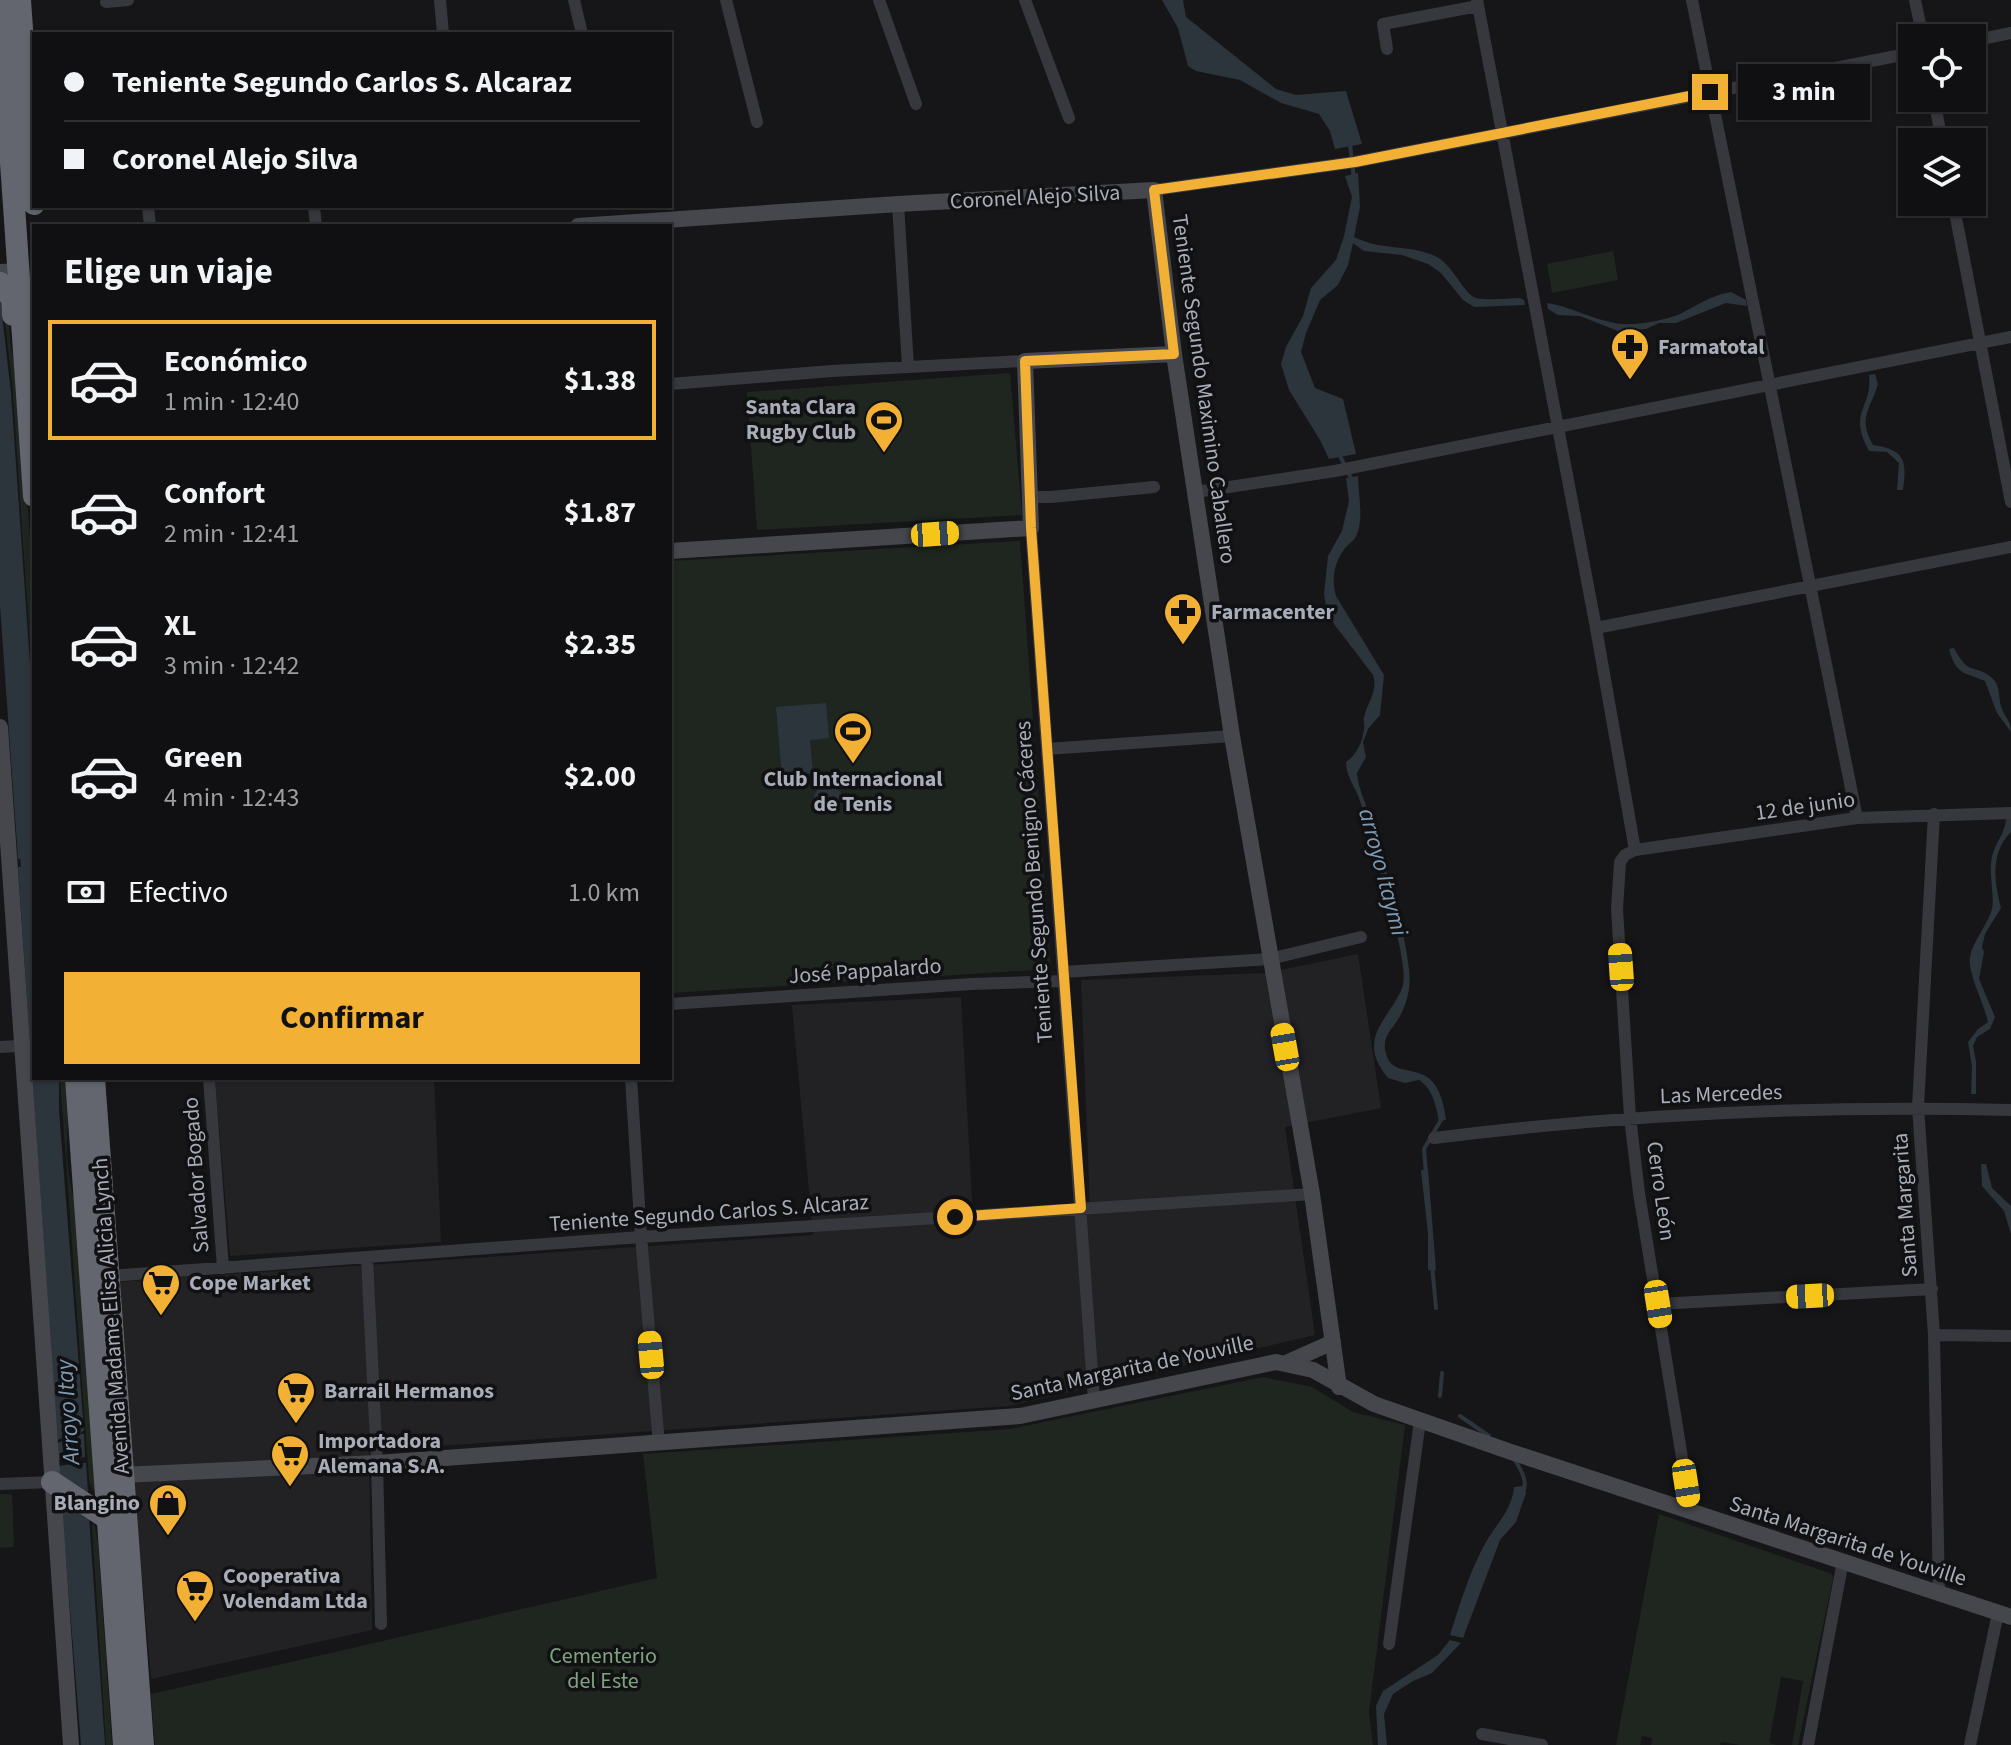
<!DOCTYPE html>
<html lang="es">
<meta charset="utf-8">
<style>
:root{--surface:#101012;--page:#19191b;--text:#f1f3f6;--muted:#9c9d9f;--line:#303032;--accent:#f2b134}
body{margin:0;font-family:"Source Sans 3",sans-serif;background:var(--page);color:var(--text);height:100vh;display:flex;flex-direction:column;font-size:30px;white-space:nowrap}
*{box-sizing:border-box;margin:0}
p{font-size:26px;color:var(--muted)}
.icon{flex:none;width:44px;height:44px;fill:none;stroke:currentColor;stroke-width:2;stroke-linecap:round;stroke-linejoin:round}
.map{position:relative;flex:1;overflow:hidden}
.side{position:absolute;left:32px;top:224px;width:640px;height:856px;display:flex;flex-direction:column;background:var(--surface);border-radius:0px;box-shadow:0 2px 6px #0004,0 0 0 2px var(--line)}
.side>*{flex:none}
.top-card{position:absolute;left:32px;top:32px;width:640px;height:176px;border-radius:0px;box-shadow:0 2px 6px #0004,0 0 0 2px var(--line);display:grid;align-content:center;height:176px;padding:0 32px;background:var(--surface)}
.tools{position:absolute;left:1898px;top:24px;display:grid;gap:16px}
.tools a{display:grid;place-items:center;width:88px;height:88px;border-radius:0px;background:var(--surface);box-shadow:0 2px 6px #0004,0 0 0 2px var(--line);font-size:40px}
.end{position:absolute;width:36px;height:36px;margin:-18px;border:10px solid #f2b134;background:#111;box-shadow:0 0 0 4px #111}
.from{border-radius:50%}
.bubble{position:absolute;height:56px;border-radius:0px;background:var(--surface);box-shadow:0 2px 6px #0004,0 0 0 2px var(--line);font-size:26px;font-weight:700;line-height:56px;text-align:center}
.car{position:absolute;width:24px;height:48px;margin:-24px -12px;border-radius:10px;box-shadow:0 0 6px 2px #0007;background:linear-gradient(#f5c518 24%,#345 0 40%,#f5c518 0 76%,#345 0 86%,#f5c518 0)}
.top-card b{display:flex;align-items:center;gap:28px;height:76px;font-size:30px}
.top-card b+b{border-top:2px solid var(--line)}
.top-card i{width:20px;height:20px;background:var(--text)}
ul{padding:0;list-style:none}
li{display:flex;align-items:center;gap:24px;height:120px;margin:0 16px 12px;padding:0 16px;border:4px solid transparent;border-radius:0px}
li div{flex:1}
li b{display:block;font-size:30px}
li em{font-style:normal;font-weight:700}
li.on{border-color:var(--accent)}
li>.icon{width:72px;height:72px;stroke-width:1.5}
h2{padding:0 32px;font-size:36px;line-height:96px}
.pay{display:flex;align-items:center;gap:20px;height:88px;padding:0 32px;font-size:30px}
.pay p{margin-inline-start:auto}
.cta{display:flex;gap:16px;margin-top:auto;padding:16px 32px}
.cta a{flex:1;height:92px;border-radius:0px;background:var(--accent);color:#111;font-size:32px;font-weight:700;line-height:92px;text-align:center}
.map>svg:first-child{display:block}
.built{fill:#222225}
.green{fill:#1e261f}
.water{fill:#2c353c}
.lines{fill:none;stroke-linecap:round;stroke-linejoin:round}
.stream{stroke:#2c353c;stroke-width:4}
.river{stroke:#2c353c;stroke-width:22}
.street{stroke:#37383d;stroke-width:12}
.secondary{stroke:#45474d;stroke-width:16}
.highway{stroke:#63666e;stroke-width:22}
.route{stroke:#f2b134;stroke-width:10}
.labels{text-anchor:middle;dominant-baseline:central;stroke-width:7;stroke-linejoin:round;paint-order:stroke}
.street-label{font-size:22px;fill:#a8adb8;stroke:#111113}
.poi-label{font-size:22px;font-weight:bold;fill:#a8adb8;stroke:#111113;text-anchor:start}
.park-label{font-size:22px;fill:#7fa381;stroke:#111113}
.water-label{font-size:24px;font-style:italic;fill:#7f9bb3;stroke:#111113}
</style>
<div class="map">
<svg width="2011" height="1745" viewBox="0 0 2011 1745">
<rect width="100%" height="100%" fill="#161618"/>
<path class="built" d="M1358 954 1381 1108 1285 1127 1315 1335 1009 1406 369 1451 372 1630 151 1679 116 1282 813 1235 792 1005 961 997 973 1219 1090 1209 1081 980 1267 973Z
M215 1078H434L441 1242 230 1256Z"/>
<path class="green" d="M1613 251 1618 280 1552 293 1547 264Z
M7 305 11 348 19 381 34 594V703L12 382 3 306Z
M1010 373 1022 515 757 530 747 392Z
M1020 541 1051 969 670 993V561Z
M60 1078H69C70 1128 60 1158 77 1208L97 1493 92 1489 89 1480Z
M1263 1377 1312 1387 1353 1412 1405 1425 1369 1712 1373 1745H155L151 1694 657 1578 643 1454 1010 1429Z
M0 1494H12L14 1547 0 1548Z
M1659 1514 1832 1574 1833 1578 1798 1745H1792L1803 1681 1781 1677 1769 1743 1777 1745H1740L1721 1742 1720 1745H1651L1652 1738 1642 1736 1640 1745H1616Z
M94 1523 98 1543 112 1745H106L92 1526Z"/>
<path class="water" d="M1162 0H1183L1186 17 1276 89 1296 95 1346 91 1362 144 1335 149 1330 131 1319 114 1281 103 1240 80 1196 71 1188 66 1178 28Z
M1358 173 1360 207 1354 237C1383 251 1405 244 1433 255 1453 263 1463 294 1476 298 1488 301 1507 298 1520 298L1524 300 1525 305 1474 307 1463 300 1441 273 1428 264 1402 255 1364 251 1353 243 1348 265 1338 285 1320 300 1306 333 1301 352 1315 388 1343 399 1356 454 1329 459 1320 440 1289 390 1281 364 1286 347 1303 316 1311 288 1336 260 1344 236 1352 197 1345 176Z
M1731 292 1746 300 1747 306 1726 303 1676 323H1659L1646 329 1618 331 1580 316 1558 315 1548 309 1547 303C1574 307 1604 326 1631 324 1643 324 1669 319 1680 314 1698 305 1711 295 1731 292Z
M0 297 11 393 34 721V858L18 859 0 605Z
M1875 374 1878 384C1871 409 1857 417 1873 445 1905 450 1907 460 1903 490H1897L1899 463 1887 452 1869 451C1847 411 1873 408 1869 375Z
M1358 476C1358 494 1364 517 1357 534 1355 540 1350 543 1345 548 1334 563 1331 579 1336 596L1384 675 1380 715 1368 729 1363 742 1366 757 1357 773C1358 789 1367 805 1371 820 1385 869 1403 919 1409 969 1411 986 1408 1001 1400 1016 1394 1028 1383 1034 1385 1049 1389 1073 1404 1067 1421 1074 1439 1080 1444 1104 1446 1120L1439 1121C1436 1106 1433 1089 1419 1080L1405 1083 1388 1078C1357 1040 1385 1023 1401 991 1406 980 1403 966 1401 954 1399 937 1392 924 1387 908 1382 895 1382 879 1379 866 1374 844 1367 822 1360 801 1356 788 1346 777 1346 762 1356 756 1363 741 1364 729 1365 726 1363 720 1364 717 1368 701 1378 692 1373 675L1334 624 1326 607 1324 594 1328 556 1342 531 1349 501 1346 478Z
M1954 648C1970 678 1972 662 1992 678 2001 685 1998 700 2002 709 2006 719 2011 721 2011 732L1997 713 1985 681C1964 672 1956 675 1949 649Z
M826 703 829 738 810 740 813 773 782 776 776 707Z
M814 799a14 14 0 1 1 28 0a14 14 0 1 1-28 0Z
M2011 817V832C1990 853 1994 882 2001 908L1985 934 1982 947 1984 952 1979 979 1995 1017 1990 1029 1977 1037 1973 1046 1976 1061V1094H1971L1972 1067 1968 1042 1978 1029 1988 1022C1985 1006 1967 972 1970 957 1973 941 1986 927 1991 912 1996 900 1988 874 1992 857 1995 842 2006 833 2006 818Z
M34 866V1078H59V1111L84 1430 80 1434H84L85 1457 80 1458 81 1463H86L88 1493 60 1475 58 1466 80 1463V1458L58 1460 57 1443 79 1435 80 1432 57 1440 18 867Z
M1981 1164H1986L1992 1188 2011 1206V1234L2004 1211 1982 1186Z
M1428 1169 1436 1270H1428V1234L1421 1170Z
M1523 1486 1526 1493 1516 1522 1500 1540 1463 1638 1450 1635C1460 1604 1470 1570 1486 1542 1497 1523 1512 1510 1514 1487Z
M61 1499 89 1517 105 1745H81Z
M1450 1640 1461 1643 1432 1673 1413 1681 1393 1694 1384 1714 1387 1745H1378L1376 1706 1383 1691 1438 1655Z"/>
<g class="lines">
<path class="stream" d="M1350 144 1354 179
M1339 454 1353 482
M1426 1173 1424 1149 1442 1118
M1432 1265 1436 1308
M1440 1396 1442 1373
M1460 1416 1489 1436
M1515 1460C1521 1470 1528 1481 1523 1493"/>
<path class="river" d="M29 830 34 892"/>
<path class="street" d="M440 0 443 34
M574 0 582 34
M726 0 757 122
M879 0 916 104
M1025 0 1069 118
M1477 0 1596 628 1635 850
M1692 0 1857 818
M1915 0 1923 38
M106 2 128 0
M1972 41 2011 33
M1387 49 1383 24 1478 6
M1934 98 1942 142
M1154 190 1355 162 1912 53
M1953 202 2011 502
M898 204 908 367
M148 206 150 226
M314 206 316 226
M670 384 832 371 1025 361
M1196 492 1335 471 2011 337
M1030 497H1051L1154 487
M1031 528 1094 1400
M1596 628 2011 547
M1047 749 1232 736
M1934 814 1918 1107 1934 1335 1939 1593
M1063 972 1270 959 1361 937
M670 1004 971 984 1064 981
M0 1047 21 1046
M209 1078 223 1268
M631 1078 641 1237 659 1444
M1434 1138C1625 1114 1819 1105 2011 1110
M367 1258 377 1463 381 1624
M109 1276 641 1237 1312 1194
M1658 1304 1932 1289
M1934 1335 2011 1336
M0 1484 52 1482
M1691 1513 1639 1193 1630 1117 1617 909 1620 862 1625 855 1635 850 1857 818 2011 813
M1389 1644 1420 1421
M1482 1734 1542 1745
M1808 1745 1843 1561
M1970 1745 1998 1613"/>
<path class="secondary" d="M578 226 898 204 1154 190 1174 354 1232 736 1312 1194 1339 1387
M0 272 18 271
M670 551 1031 528 1025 361 1174 354
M0 727 71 1745
M1286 1363 1333 1342
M122 1475 377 1463 1020 1416 1276 1362 1313 1370 1374 1404 1511 1452 2011 1617"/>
<path class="highway" d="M20 0 34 204
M0 3 34 496
M0 283 12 299 13 315
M76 1078 124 1745
M94 1078 143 1745
M52 1482 108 1519"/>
</g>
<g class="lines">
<path class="route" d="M955 1217 1081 1208 1031 528 1025 361 1174 354 1154 190 1355 162 1710 92"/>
</g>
<defs>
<symbol id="pharmacy-pin" viewBox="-11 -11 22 30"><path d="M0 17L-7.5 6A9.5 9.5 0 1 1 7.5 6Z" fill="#f2b134" stroke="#111113"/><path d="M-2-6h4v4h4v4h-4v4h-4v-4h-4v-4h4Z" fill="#111"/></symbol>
<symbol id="stadium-pin" viewBox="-11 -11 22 30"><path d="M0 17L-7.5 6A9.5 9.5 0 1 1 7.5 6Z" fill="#f2b134" stroke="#111113"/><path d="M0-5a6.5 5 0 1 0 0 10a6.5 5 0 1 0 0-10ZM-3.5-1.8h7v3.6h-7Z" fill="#111"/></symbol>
<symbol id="supermarket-pin" viewBox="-11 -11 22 30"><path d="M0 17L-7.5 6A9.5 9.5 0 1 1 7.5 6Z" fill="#f2b134" stroke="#111113"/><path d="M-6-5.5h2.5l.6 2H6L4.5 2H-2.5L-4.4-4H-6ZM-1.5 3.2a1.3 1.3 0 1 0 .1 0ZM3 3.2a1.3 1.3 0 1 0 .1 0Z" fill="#111"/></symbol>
<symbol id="shop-pin" viewBox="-11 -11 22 30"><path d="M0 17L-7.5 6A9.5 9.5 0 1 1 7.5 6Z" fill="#f2b134" stroke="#111113"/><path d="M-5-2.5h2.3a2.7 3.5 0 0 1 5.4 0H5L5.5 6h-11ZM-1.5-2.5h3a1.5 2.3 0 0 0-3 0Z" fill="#111"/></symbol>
</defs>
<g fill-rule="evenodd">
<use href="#pharmacy-pin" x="1608" y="325" width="44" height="60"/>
<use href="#stadium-pin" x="862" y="398" width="44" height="60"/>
<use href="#pharmacy-pin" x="1161" y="590" width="44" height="60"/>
<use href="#stadium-pin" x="831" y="709" width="44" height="60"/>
<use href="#supermarket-pin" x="139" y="1261" width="44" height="60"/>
<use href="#supermarket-pin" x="274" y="1369" width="44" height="60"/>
<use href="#supermarket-pin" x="268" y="1432" width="44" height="60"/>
<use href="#shop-pin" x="146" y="1481" width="44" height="60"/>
<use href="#supermarket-pin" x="173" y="1567" width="44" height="60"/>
</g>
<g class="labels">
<g class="street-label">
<text transform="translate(1035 197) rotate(-3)">Coronel Alejo Silva</text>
<text transform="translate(1204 389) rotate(82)">Teniente Segundo Maximino Caballero</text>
<text transform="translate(1805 806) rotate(-8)">12 de junio</text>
<text transform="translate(1034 882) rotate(-94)">Teniente Segundo Benigno Cáceres</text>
<text transform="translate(865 971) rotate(-4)">José Pappalardo</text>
<text transform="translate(1721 1094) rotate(-2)">Las Mercedes</text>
<text transform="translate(196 1175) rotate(-94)">Salvador Bogado</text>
<text transform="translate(1661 1191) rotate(82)">Cerro León</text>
<text transform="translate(1905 1205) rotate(-94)">Santa Margarita</text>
<text transform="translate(709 1213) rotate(-4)">Teniente Segundo Carlos S. Alcaraz</text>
<text transform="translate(111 1316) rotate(-94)">Avenida Madame Elisa Alicia Lynch</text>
<text transform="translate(1132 1368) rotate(-12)">Santa Margarita de Youville</text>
<text transform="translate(1848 1541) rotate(18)">Santa Margarita de Youville</text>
</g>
<g class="poi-label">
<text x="1658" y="347">Farmatotal</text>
<text x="856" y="407" text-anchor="end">Santa Clara<tspan x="856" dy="25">Rugby Club</tspan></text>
<text x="1211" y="612">Farmacenter</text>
<text x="853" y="779" text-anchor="middle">Club Internacional<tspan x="853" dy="25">de Tenis</tspan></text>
<text x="189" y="1283">Cope Market</text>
<text x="324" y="1391">Barrail Hermanos</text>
<text x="318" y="1441">Importadora<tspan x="318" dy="25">Alemana S.A.</tspan></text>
<text x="140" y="1503" text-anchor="end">Blangino</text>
<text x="223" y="1576">Cooperativa<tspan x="223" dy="25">Volendam Ltda</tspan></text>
</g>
<g class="park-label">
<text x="603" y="1656">Cementerio<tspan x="603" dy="25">del Este</tspan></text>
</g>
<g class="water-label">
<text transform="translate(1383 872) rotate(75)">arroyo Itaymi</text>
<text transform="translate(68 1412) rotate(-94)">Arroyo Itay</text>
</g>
</g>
</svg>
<div class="tools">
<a><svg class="icon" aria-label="locate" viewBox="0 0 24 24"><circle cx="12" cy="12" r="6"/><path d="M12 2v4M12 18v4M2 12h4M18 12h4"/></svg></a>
<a><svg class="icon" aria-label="layers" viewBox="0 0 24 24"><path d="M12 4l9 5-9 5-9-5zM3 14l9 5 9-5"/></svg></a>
</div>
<i class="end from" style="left:955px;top:1217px"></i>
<i class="end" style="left:1710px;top:92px"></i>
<div class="bubble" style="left:1738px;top:64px;width:132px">3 min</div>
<i class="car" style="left:935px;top:534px;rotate:86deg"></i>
<i class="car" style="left:1621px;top:967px;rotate:356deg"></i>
<i class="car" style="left:1285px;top:1047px;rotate:350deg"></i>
<i class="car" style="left:1810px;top:1296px;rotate:267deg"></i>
<i class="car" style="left:1658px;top:1304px;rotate:171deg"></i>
<i class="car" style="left:651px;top:1355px;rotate:355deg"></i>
<i class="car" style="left:1686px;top:1483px;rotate:171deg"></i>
<div class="top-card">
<b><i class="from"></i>Teniente Segundo Carlos S. Alcaraz</b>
<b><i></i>Coronel Alejo Silva</b>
</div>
<section class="side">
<h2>Elige un viaje</h2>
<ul>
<li class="on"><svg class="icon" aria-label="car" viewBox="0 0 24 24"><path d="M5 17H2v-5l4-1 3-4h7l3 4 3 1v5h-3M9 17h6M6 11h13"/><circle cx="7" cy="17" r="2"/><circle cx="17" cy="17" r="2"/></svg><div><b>Económico</b><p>1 min · 12:40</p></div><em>$1.38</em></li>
<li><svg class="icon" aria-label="car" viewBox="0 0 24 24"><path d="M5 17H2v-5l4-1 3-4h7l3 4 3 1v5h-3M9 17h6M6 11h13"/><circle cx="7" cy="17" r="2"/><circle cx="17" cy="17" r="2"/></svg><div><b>Confort</b><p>2 min · 12:41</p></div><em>$1.87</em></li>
<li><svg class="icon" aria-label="car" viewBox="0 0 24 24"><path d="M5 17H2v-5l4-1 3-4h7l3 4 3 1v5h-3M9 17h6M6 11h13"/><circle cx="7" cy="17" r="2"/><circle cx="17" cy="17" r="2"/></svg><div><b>XL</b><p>3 min · 12:42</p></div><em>$2.35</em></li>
<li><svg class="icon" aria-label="car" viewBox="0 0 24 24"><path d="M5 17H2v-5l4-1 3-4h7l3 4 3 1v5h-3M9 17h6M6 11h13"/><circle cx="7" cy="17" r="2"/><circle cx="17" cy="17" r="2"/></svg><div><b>Green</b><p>4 min · 12:43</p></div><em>$2.00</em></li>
</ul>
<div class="pay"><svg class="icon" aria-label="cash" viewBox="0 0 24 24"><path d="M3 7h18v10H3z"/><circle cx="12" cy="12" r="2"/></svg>Efectivo<p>1.0 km</p></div>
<div class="cta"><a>Confirmar</a></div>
</section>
</div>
